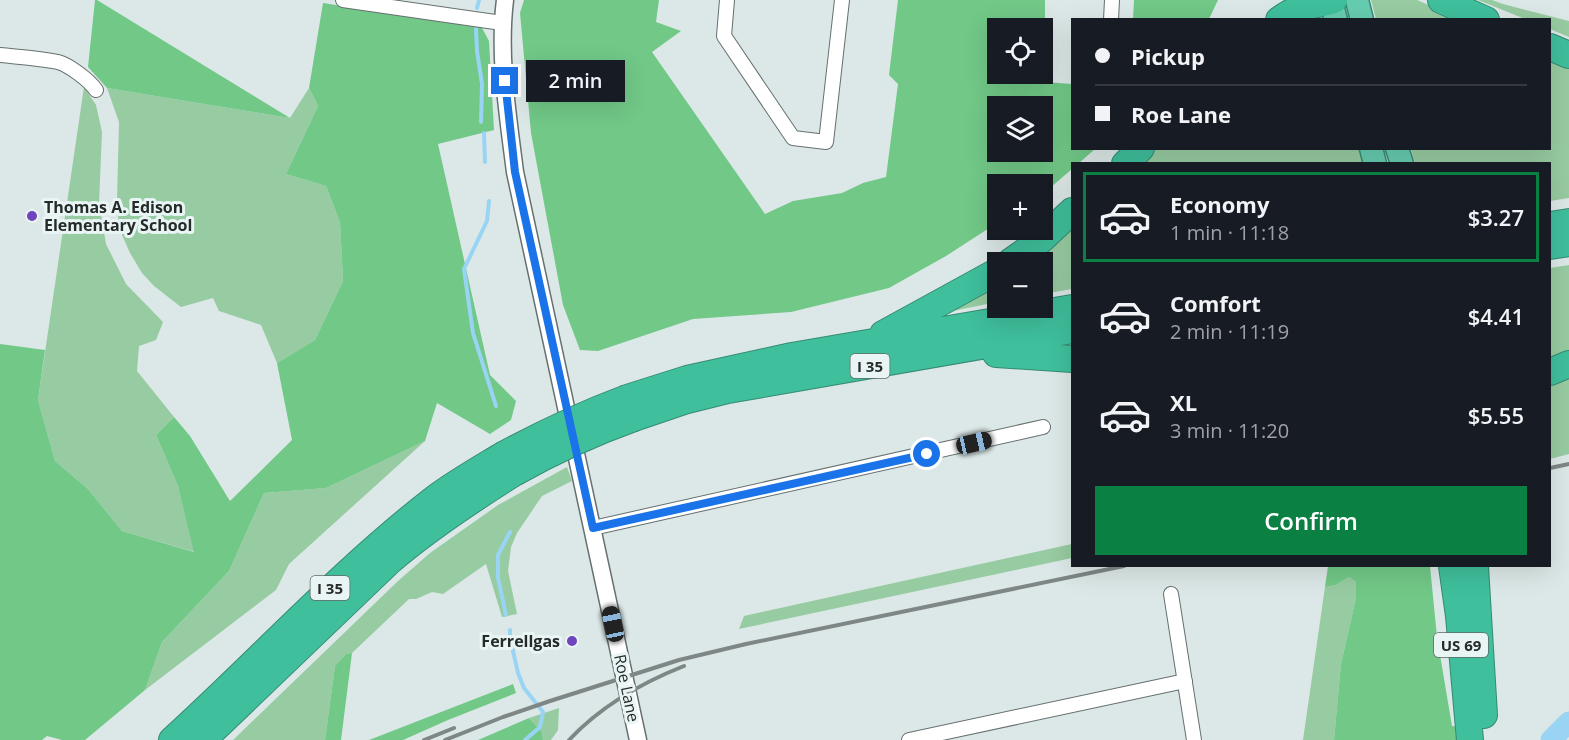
<!DOCTYPE html>
<meta charset="utf-8">
<style>
:root{--surface:#171b24;--page:#20242c;--text:#f1f3f6;--muted:#9ea1a6;--line:#363941;--accent:#0b8043}
body{margin:0;font-family:"Open Sans",sans-serif;background:var(--page);color:var(--text);height:100vh;display:flex;flex-direction:column;font-size:22px;white-space:nowrap}
*{box-sizing:border-box;margin:0}
p{font-size:20px;color:var(--muted)}
.icon{flex:none;width:33px;height:33px;fill:none;stroke:currentColor;stroke-width:2;stroke-linecap:round;stroke-linejoin:round}
.map{position:relative;flex:1;overflow:hidden}
.side{position:absolute;left:1071px;top:162px;width:480px;height:405px;display:flex;flex-direction:column;background:var(--surface);border-radius:0px;box-shadow:0 6px 24px #0002}
.side>*{flex:none}
.banner{position:absolute;left:1071px;top:18px;width:480px;height:132px;border-radius:0px;box-shadow:0 6px 24px #0002;display:grid;align-content:center;height:132px;padding:0 24px;background:var(--surface)}
.controls{position:absolute;left:987px;top:18px;display:grid;gap:12px}
.controls a{display:grid;place-items:center;width:66px;height:66px;border-radius:0px;background:var(--surface);box-shadow:0 6px 24px #0002;font-size:30px}
.end{position:absolute;width:27px;height:27px;margin:-14px;border:8px solid #1a73e8;background:#fff;box-shadow:0 0 0 3px #fff}
.from{border-radius:50%}
.bubble{position:absolute;height:42px;border-radius:0px;background:var(--surface);box-shadow:0 6px 24px #0002;font-size:20px;font-weight:600;line-height:42px;text-align:center}
.car{position:absolute;width:18px;height:36px;margin:-18px -9px;border-radius:8px;box-shadow:0 0 4px 2px #0007;background:linear-gradient(#222 24%,#8ab4d8 0 40%,#222 0 76%,#8ab4d8 0 86%,#222 0)}
.banner b{display:flex;align-items:center;gap:21px;height:57px;font-size:22px}
.banner b+b{border-top:2px solid var(--line)}
.banner i{width:15px;height:15px;background:var(--text)}
ul{padding:10px 0 0;list-style:none}
li{display:flex;align-items:center;gap:18px;height:90px;margin:0 12px 9px;padding:0 12px;border:3px solid transparent;border-radius:0px}
li div{flex:1}
li b{display:block;font-size:22px}
li em{font-style:normal;font-weight:600}
li.active{border-color:var(--accent)}
li>.icon{width:54px;height:54px;stroke-width:1.5}
.cta{display:flex;gap:12px;margin-top:auto;padding:12px 24px}
.cta a{flex:1;height:69px;border-radius:0px;background:var(--accent);color:#fff;font-size:24px;font-weight:600;line-height:69px;text-align:center}
.map>svg:first-child{display:block}
.green{fill:#97cba1}
.forest{fill:#71c887;fill-rule:evenodd}
.lines{fill:none;stroke-linecap:round;stroke-linejoin:round}
.stream{stroke:#99d4f5;stroke-width:4}
.river{stroke:#99d4f5;stroke-width:21}
.minor-casing{stroke:#66706f;stroke-width:16}
.tertiary-casing{stroke:#66706f;stroke-width:19}
.trunk-casing{stroke:#368b74;stroke-width:25}
.motorway-casing{stroke:#368b74;stroke-width:28}
.minor{stroke:#fff;stroke-width:14}
.tertiary{stroke:#fff;stroke-width:16}
.trunk{stroke:#66ccb0;stroke-width:22}
.motorway{stroke:#3fbf9c;stroke-width:26}
.rail{stroke:#7e8786;stroke-width:4}
.motorway-bridge-casing{stroke:#368b74;stroke-width:28;stroke-linecap:butt}
.motorway-bridge{stroke:#3fbf9c;stroke-width:26}
.route{stroke:#1a73e8;stroke-width:8}
.poi-dot{fill:#6f45be;stroke:#e9f5f4;stroke-width:2}
.labels{text-anchor:middle;dominant-baseline:central;stroke-width:6;stroke-linejoin:round;paint-order:stroke}
.shield{fill:#e9f5f4;stroke:#606867;stroke-width:1.5}
.shield-label{font-size:15px;font-weight:bold;fill:#262b2a}
.poi-label{font-size:16px;font-weight:bold;fill:#262b2a;stroke:#e9f5f4;text-anchor:start}
.street-label{font-size:16px;fill:#262b2a;stroke:#e9f5f4}
</style>
<div class="map">
<svg width="1569" height="740" viewBox="0 0 1569 740">
<rect width="100%" height="100%" fill="#dce8e7"/>
<path class="green" d="M1371 0H1417L1461 19H1376Z
M1478 0H1492L1503 4 1569 21V37L1550 29V20L1525 19Z
M1550 59 1569 67V198L1550 201V164L1415 163 1411 149 1550 148Z
M84 87 96 105 102 132 99 203 106 244 126 284 163 322 156 340 139 346 137 371 174 417 156 435 178 486 195 552 122 531 88 489 55 461 38 400Z
M107 88 290 118 309 88 318 106 286 174 326 186 340 222 343 281 315 340 277 363 261 325 219 311 213 298 181 307 154 286 142 273 130 253 119 228 117 201 119 122Z
M1151 148 1360 149 1364 163 1134 164Z
M1072 219V289L1043 294 1042 262H1019Z
M1569 265V356L1550 365V268Z
M997 277V302L943 313Z
M1569 377V454L1550 459V386Z
M425 441 289 564 276 590 145 690 162 642 229 571 264 493 326 488Z
M567 467 572 481 542 496 517 533 511 547 508 571 517 614 502 617 486 564 443 594 432 592 416 599H409L352 653 346 654 335 666 325 740H233L398 581 430 553 498 505Z
M1072 544V558L739 629 744 616Z
M1349 577 1356 582V598L1341 664 1334 740H1303L1325 587 1336 585Z
M559 708 558 730 551 740H543L542 732 529 718Z"/>
<path class="forest" d="M95 0H97L290 118 107 88 88 67Z
M524 0H659L656 22 681 31 652 52 765 214 793 201 842 193 863 183 886 177 898 84 889 75 898 0H1045V82L1072 84V148L1095 149 1079 163 1072 164V169L1043 194 1042 184H998L997 223 946 256 889 288 791 312 693 319 598 351 580 350 563 305 531 133 520 13ZM1042 28V74H998V28ZM1042 106V152H998V106Z
M1134 0H1218L1209 19H1133Z
M323 3 482 28 489 41 494 130 438 144 490 375 516 401 511 420 490 434 437 403 425 441 326 488 264 493 229 571 162 642 145 690 85 740H62L47 736 42 740H0V344L45 350 38 400 55 461 88 489 122 531 194 552 178 486 156 435 174 417 190 436 230 501 292 440 277 363 315 340 343 281 340 222 326 186 286 174 318 106 309 88Z
M1328 566H1430L1437 637 1452 726 1460 727 1461 740H1334L1341 664 1356 598V582L1349 577 1336 585 1325 587Z
M352 653 341 740H325L335 666 346 654Z
M513 684 516 693 448 720 403 740H369Z
M529 718 542 732 543 740H478Z"/>
<g class="lines">
<path class="stream" d="M477 8 479 0
M476 29 477 51 482 84 481 122
M484 133 485 162
M489 201 487 221 464 269 473 333 496 406
M506 615 498 578V555L510 532
M510 630V634
M511 642 518 673 524 688 543 712 540 727 525 740"/>
<path class="river" d="M1551 740 1569 722"/>
<defs>
<path id="minor" d="M343 0 502 23
M727 0 724 36 793 138 826 142 842 0
M1111 20 1112 0
M0 55C19 57 39 58 58 62 69 65 89 80 96 90
M593 528 1043 427
M1171 594 1194 740
M909 740 1185 681"/>
<path id="tertiary" d="M505 0C498 56 508 116 515 172L638 740"/>
<path id="trunk" d="M1357 0 1362 20
M1331 1 1336 20
M1371 148 1375 164
M1397 148 1402 164"/>
<path id="motorway" d="M1441 0 1486 20
M1279 20C1300 4 1311 7 1334 0
M1550 47 1569 55
M1125 164 1141 148
M1550 225 1569 222
M1550 246 1569 243
M1010 262 1041 240 1072 211
M883 334 998 271
M996 354 1072 359
M1550 372 1569 364
M627 398 687 379 792 356 1072 308
M634 418 684 401 728 390 1072 330
M1452 566 1459 616 1470 740
M1475 566 1484 715
M172 740C260 660 340 572 434 499 455 483 480 469 503 455
M203 740 391 560C430 527 471 500 514 473"/>
</defs>
<use href="#minor" class="minor-casing"/>
<use href="#tertiary" class="tertiary-casing"/>
<use href="#trunk" class="trunk-casing"/>
<use href="#motorway" class="motorway-casing"/>
<use href="#minor" class="minor"/>
<use href="#tertiary" class="tertiary"/>
<use href="#trunk" class="trunk"/>
<use href="#motorway" class="motorway"/>
<path class="rail" d="M1550 468 1569 464
M424 740 454 728
M445 740 503 717 550 701 679 660 746 644 1124 566
M569 740C601 706 641 683 684 666"/>
<defs>
<path id="motorway-bridge" d="M503 455C544 433 584 414 627 398
M514 473C553 451 592 433 634 418"/>
</defs>
<use href="#motorway-bridge" class="motorway-bridge-casing"/>
<use href="#motorway-bridge" class="motorway-bridge"/>
</g>
<g class="lines">
<path class="route" d="M505 81 515 172 593 528 927 454"/>
</g>
<g class="poi-dot">
<circle cx="32" cy="216" r="6"/>
<circle cx="572" cy="641" r="6"/>
</g>
<g class="labels">
<g class="shield">
<rect x="850.5" y="354" width="39" height="24" rx="4.5"/>
<rect x="310.5" y="576" width="39" height="24" rx="4.5"/>
<rect x="1434" y="633" width="54" height="24" rx="4.5"/>
</g>
<g class="shield-label">
<text x="870" y="366">I 35</text>
<text x="330" y="588">I 35</text>
<text x="1461" y="645">US 69</text>
</g>
<g class="poi-label">
<text x="44" y="207">Thomas A. Edison<tspan x="44" dy="18">Elementary School</tspan></text>
<text x="560" y="641" text-anchor="end">Ferrellgas</text>
</g>
<g class="street-label">
<text transform="translate(627 688) rotate(78)">Roe Lane</text>
</g>
</g>
</svg>
<div class="controls">
<a><svg class="icon" aria-label="locate" viewBox="0 0 24 24"><circle cx="12" cy="12" r="6"/><path d="M12 2v4M12 18v4M2 12h4M18 12h4"/></svg></a>
<a><svg class="icon" aria-label="layers" viewBox="0 0 24 24"><path d="M12 4l9 5-9 5-9-5zM3 14l9 5 9-5"/></svg></a>
<a>+</a>
<a>−</a>
</div>
<i class="end from" style="left:927px;top:454px"></i>
<i class="end" style="left:505px;top:81px"></i>
<div class="bubble" style="left:526px;top:60px;width:99px">2 min</div>
<i class="car" style="left:974px;top:443px;rotate:77deg"></i>
<i class="car" style="left:613px;top:624px;rotate:348deg"></i>
<div class="banner">
<b><i class="from"></i>Pickup</b>
<b><i></i>Roe Lane</b>
</div>
<section class="side">
<ul>
<li class="active"><svg class="icon" aria-label="car" viewBox="0 0 24 24"><path d="M5 17H2v-5l4-1 3-4h7l3 4 3 1v5h-3M9 17h6M6 11h13"/><circle cx="7" cy="17" r="2"/><circle cx="17" cy="17" r="2"/></svg><div><b>Economy</b><p>1 min · 11:18</p></div><em>$3.27</em></li>
<li><svg class="icon" aria-label="car" viewBox="0 0 24 24"><path d="M5 17H2v-5l4-1 3-4h7l3 4 3 1v5h-3M9 17h6M6 11h13"/><circle cx="7" cy="17" r="2"/><circle cx="17" cy="17" r="2"/></svg><div><b>Comfort</b><p>2 min · 11:19</p></div><em>$4.41</em></li>
<li><svg class="icon" aria-label="car" viewBox="0 0 24 24"><path d="M5 17H2v-5l4-1 3-4h7l3 4 3 1v5h-3M9 17h6M6 11h13"/><circle cx="7" cy="17" r="2"/><circle cx="17" cy="17" r="2"/></svg><div><b>XL</b><p>3 min · 11:20</p></div><em>$5.55</em></li>
</ul>
<div class="cta"><a>Confirm</a></div>
</section>
</div>
